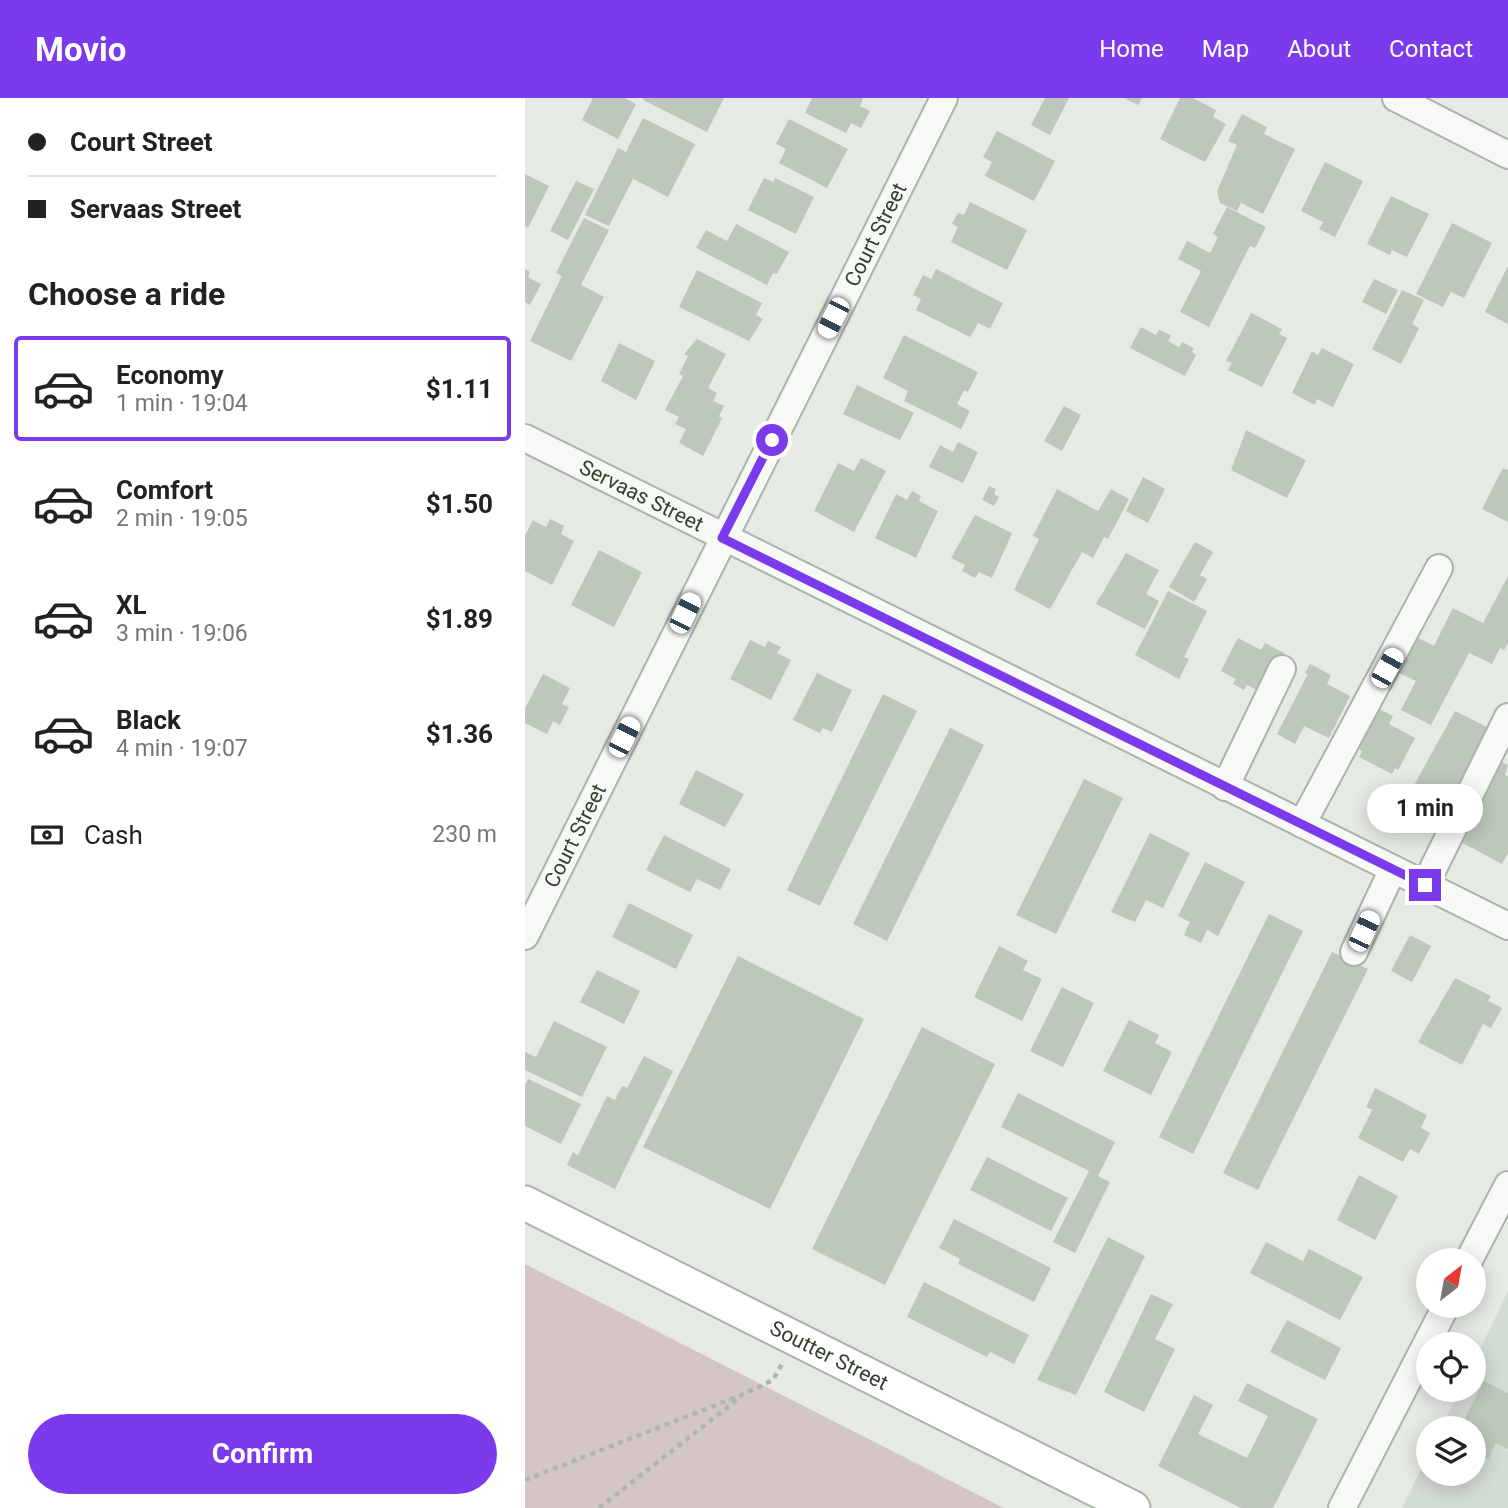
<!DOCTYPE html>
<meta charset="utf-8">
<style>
:root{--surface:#fff;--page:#f6f6f6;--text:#222;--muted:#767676;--line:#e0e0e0;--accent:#7c3aed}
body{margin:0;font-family:Roboto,sans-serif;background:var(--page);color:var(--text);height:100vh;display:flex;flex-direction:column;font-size:26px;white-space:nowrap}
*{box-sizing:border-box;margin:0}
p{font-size:23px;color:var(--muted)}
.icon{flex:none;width:38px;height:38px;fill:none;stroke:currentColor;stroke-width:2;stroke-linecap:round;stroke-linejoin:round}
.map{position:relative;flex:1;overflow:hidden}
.sheet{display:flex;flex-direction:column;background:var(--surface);width:525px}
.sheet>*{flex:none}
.top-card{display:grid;align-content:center;height:154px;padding:0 28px;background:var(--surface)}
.needle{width:46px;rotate:31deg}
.buttons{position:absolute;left:891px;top:1150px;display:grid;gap:14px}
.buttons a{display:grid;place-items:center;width:70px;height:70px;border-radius:50%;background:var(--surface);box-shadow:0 4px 18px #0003;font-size:35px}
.end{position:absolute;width:32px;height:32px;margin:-16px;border:9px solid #7c3aed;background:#fff;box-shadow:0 0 0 4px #fff}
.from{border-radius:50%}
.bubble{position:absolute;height:49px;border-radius:24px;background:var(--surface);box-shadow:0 4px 18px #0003;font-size:23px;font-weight:700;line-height:49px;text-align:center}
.car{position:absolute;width:21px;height:42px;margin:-21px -10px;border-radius:9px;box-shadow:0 0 5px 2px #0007;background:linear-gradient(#fff 24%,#345 0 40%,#fff 0 76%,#345 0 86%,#fff 0)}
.top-card b{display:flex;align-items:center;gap:24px;height:66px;font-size:26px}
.top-card b+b{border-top:2px solid var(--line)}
.top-card i{width:18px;height:18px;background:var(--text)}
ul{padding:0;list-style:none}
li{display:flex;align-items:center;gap:21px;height:105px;margin:0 14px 10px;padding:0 14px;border:4px solid transparent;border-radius:7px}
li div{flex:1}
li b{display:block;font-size:26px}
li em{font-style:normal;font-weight:700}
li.on{border-color:var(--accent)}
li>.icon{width:63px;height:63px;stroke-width:1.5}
h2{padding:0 28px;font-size:32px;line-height:84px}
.pay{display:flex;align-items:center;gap:18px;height:77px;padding:0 28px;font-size:26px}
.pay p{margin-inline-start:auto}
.primary-button{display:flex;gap:14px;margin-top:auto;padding:14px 28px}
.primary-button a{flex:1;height:80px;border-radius:42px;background:var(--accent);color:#fff;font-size:28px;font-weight:700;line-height:80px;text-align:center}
header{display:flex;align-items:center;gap:42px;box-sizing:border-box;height:98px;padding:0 35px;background:var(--accent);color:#fff}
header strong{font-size:33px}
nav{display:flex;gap:38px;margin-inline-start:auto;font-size:24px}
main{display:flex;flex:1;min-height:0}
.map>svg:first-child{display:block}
.built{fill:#d3dcd2}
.green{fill:#d4c5c6}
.building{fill:#bdc7bb}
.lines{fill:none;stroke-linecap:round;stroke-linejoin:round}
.minor-casing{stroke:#abb4a8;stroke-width:30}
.major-casing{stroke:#a7b5a3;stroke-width:37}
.path{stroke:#afb7ad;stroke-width:4.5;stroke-dasharray:5 5;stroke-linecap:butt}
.minor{stroke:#f6f9f6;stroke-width:26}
.major{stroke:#fff;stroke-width:33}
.route{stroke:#7c3aed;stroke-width:9}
.labels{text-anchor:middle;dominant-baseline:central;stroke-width:5;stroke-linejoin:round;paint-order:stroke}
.street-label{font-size:21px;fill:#30422c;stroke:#f4f8f3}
</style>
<header>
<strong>Movio</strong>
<nav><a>Home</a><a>Map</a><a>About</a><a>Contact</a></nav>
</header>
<main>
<section class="sheet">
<div class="top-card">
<b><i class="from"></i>Court Street</b>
<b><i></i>Servaas Street</b>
</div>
<h2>Choose a ride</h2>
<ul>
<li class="on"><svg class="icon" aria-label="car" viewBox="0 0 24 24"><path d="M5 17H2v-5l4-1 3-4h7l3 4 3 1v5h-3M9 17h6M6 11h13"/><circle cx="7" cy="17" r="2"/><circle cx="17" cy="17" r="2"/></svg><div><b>Economy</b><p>1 min · 19:04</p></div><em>$1.11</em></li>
<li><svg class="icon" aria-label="car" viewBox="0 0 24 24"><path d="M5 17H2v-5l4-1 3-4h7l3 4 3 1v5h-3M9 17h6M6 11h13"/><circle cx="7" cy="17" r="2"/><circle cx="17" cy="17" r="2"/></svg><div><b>Comfort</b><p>2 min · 19:05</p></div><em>$1.50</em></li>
<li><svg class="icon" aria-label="car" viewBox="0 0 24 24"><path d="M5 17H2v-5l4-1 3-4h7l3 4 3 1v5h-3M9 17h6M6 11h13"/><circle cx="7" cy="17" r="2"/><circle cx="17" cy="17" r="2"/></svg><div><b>XL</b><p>3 min · 19:06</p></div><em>$1.89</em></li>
<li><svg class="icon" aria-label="car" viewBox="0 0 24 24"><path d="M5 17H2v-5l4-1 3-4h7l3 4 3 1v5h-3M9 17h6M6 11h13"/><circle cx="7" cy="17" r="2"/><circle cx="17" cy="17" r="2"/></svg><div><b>Black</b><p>4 min · 19:07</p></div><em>$1.36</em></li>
</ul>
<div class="pay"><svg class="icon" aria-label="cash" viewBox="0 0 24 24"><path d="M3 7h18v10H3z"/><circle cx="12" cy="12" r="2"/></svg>Cash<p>230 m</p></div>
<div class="primary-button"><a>Confirm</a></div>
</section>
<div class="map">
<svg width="983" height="1410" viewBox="0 0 983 1410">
<rect width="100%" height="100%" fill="#e5eae3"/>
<path class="built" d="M983 1193V1410H877L903 1357V1376H948V1330H916L935 1292H948L949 1264Z"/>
<path class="green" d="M0 1166 479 1410H0Z"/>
<path class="building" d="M68 0H100L111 6 93 41 57 22Z
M119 0H199L182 34 118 2Z
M287 0H338L335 8 345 13 336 30 326 25 321 35 280 15Z
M520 0H544L525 37 506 27Z
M599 0H617L613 7Z
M655 0H668L691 12 688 19 701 26 680 64 635 41Z
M717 16 742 29 739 36 770 51 738 116 716 105 712 113 695 105 692 93 712 47 703 43Z
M118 20 170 46 143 99 108 81 84 128 60 117 93 50 101 54Z
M264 21 323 51 302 90 254 65 261 51 251 46Z
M472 33 530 63 509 103 460 78 467 64 458 59Z
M800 64 838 83 810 139 794 131 798 124 776 113Z
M0 76 24 88 3 130 0 128Z
M239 80 248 84 250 80 289 99 271 136 223 112Z
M51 83 69 91 43 142 25 133Z
M866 98 904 116 882 159 867 152 865 157 842 146Z
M445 104 502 132 482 172 426 144 433 129 427 126 433 115 439 117Z
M702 109 741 129 730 150 725 148 684 229 655 214 676 173 653 161 662 143 685 155 693 139 688 136Z
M59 120 84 132 56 187 79 199 46 263 5 243 37 178 31 175Z
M927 125 967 145 939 200 926 194 918 209 891 196Z
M211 126 264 154 252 176 248 175 242 187 171 150 181 132 202 143Z
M983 168V226L960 214Z
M0 171 5 174 3 179 16 186 5 207 0 204Z
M411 171 478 205 465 231 453 225 445 239 391 212 396 201 388 197 398 177 406 181Z
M172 172 237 205 231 217 238 221 224 243 154 209Z
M849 181 873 192 861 216 837 204Z
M877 192 899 202 887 226 894 230 876 266 847 251Z
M726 215 757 231 754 236 762 240 737 289 703 272 707 265 701 263Z
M616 229 631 237 634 232 646 237 643 243 654 249 657 244 669 250 667 254 671 257 660 278 605 250Z
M379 237 453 274 443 294 439 292 432 306 445 313 436 331 379 303 383 293 358 280Z
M172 241 201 256 183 290 192 295 188 303 199 308 194 318 197 320 178 358 154 345 161 331 150 326 154 319 140 312 158 278 154 276 163 258 159 256Z
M94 245 130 263 111 302 76 283Z
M797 250 829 266 808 309 792 301 790 307 767 295 787 253 793 257Z
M332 287 389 315 375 342 318 316Z
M539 308 556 317 537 353 519 343Z
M721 332 781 362 762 400 706 372Z
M433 344 453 354 438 385 404 369 415 347 428 354Z
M336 360 361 373 329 434 289 413 313 365 329 373Z
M978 370 983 372V424L957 411Z
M618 379 640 391 623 425 601 413Z
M464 388 471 391 469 396 474 399 469 408 457 402Z
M532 391 573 413 586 391 604 401 583 441 579 439 568 460 557 454 525 511 489 492 514 441 508 438Z
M387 393 396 398 394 403 413 413 391 460 350 440 371 396 382 402Z
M450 417 487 435 467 480 454 474 450 480 437 473 440 467 426 460Z
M25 421 39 428 36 436 49 443 27 487 0 473V438L8 422 21 429Z
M670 444 688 454 675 477 682 481 669 504 644 489Z
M74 452 117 474 89 529 46 507Z
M601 455 634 472 621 496 634 503 620 531 571 506Z
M983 478V545L979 552 975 550 967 566 944 555 906 627 876 612 891 583 872 574 890 538 909 548 928 510 958 525Z
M643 493 682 513 659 559 664 561 654 581 610 557Z
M713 540 736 552 740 545 759 555 738 595 722 587 719 592 708 586 711 581 696 573Z
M225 542 240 549 243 543 256 549 252 555 266 562 246 602 205 581Z
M785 566 806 577 802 586 825 598 804 640 779 628 770 646 752 636 783 576 780 575Z
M292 575 327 592 307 634 298 630 295 635 268 622Z
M18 576 45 590 37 606 44 609 35 627 28 623 22 636 0 625V610Z
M358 596 392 613 295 808 262 792Z
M852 610 868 618 864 626 890 640 873 672 870 670 867 676 834 659 837 653 832 650Z
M930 613 970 633 925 714 911 707 909 700 888 689Z
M425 630 459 647 362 843 328 826Z
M973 662 983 667 980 677 983 678V755L977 766 932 742Z
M171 672 219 696 200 729 154 706Z
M559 681 598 700 531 836 491 817Z
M625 735 665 755 638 810 621 802 610 824 586 814Z
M139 737 206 771 195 792 172 781 165 794 121 772Z
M680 764 720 784 693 838 682 832 676 845 659 837 665 824 653 818Z
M104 805 168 837 151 871 87 839Z
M744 816 778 833 668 1056 634 1039Z
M885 837 906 848 887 884 866 873Z
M474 848 503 863 498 872 517 881 497 923 449 899Z
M807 854 843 871 733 1092 698 1075Z
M213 858 339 921 245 1111 118 1049Z
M72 872 115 893 99 926 55 904Z
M930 880 966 898 963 903 977 910 966 930 958 926 937 967 893 944Z
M537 889 569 905 538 969 505 953Z
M604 922 634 937 630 945 647 954 626 997 578 973Z
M29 923 82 949 57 999 0 972V954L11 959Z
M397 929 470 966 360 1187 287 1151Z
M119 958 148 973 90 1091 42 1067 48 1054 53 1057 82 998 90 1002 97 988 102 990Z
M3 981 56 1006 36 1046 0 1028V987Z
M850 990 902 1017 896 1030 905 1035 894 1056 885 1051 878 1064 833 1040 847 1012 841 1009Z
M493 995 590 1044 573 1078 585 1084 550 1155 528 1144 564 1073 476 1029Z
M462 1059 543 1100 526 1133 445 1092Z
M834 1077 873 1098 850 1142 812 1122Z
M429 1121 526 1170 509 1204 433 1166 435 1161 414 1150Z
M583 1139 620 1158 551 1297 512 1282Z
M741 1144 778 1163 784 1151 838 1179 815 1222 725 1175Z
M399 1184 504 1237 489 1266 465 1254 462 1259 382 1219Z
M626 1196 648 1206 630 1241 650 1251 619 1314 579 1294Z
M762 1222 816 1250 800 1282 745 1254Z
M959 1283 983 1295V1351L971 1345 963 1361 948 1354V1330L936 1328Z
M722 1285 793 1321 748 1410H716L633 1368 669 1297 688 1307 673 1336 722 1360 743 1318 713 1303Z"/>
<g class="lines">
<defs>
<g id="minor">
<path d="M871 0 983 57"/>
<path id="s1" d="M0 340 983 828"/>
<path d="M700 689 757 571"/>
<path d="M777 726 914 470"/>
<path d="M900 787 983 619"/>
<path id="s2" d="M0 838 419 0"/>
<path d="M829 854 868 771"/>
<path d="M944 1162 983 1087"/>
<path d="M817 1410 921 1208"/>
</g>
<g id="major">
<path id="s3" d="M0 1105 608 1410"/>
</g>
</defs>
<use href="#minor" class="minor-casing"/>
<use href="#major" class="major-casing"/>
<path class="path" d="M0 1382 219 1296 248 1282 257 1266
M74 1410 213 1301"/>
<use href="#minor" class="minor"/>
<use href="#major" class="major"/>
</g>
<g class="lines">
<path class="route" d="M247 342 197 440 900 787"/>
</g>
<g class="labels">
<g class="street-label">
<text stroke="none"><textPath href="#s2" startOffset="784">Court Street</textPath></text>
<text stroke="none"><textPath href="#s1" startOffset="130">Servaas Street</textPath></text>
<text stroke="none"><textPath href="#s2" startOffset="112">Court Street</textPath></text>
<text stroke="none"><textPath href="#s3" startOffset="340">Soutter Street</textPath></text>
</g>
</g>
</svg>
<div class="buttons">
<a><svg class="needle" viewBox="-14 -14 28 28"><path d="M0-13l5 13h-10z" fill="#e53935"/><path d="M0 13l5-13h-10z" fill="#767676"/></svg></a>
<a><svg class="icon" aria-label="locate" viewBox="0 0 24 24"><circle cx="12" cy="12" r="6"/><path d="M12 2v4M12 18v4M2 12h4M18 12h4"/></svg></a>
<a><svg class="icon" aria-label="layers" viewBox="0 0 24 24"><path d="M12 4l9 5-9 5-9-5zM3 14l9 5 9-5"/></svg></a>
</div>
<i class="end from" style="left:247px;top:342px"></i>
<i class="end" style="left:900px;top:787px"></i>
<div class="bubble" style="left:842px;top:686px;width:116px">1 min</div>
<i class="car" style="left:308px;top:220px;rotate:207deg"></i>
<i class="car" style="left:160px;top:515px;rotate:26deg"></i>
<i class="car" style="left:862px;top:570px;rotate:29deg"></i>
<i class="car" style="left:99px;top:639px;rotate:27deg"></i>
<i class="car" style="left:839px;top:833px;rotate:25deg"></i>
</div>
</main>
